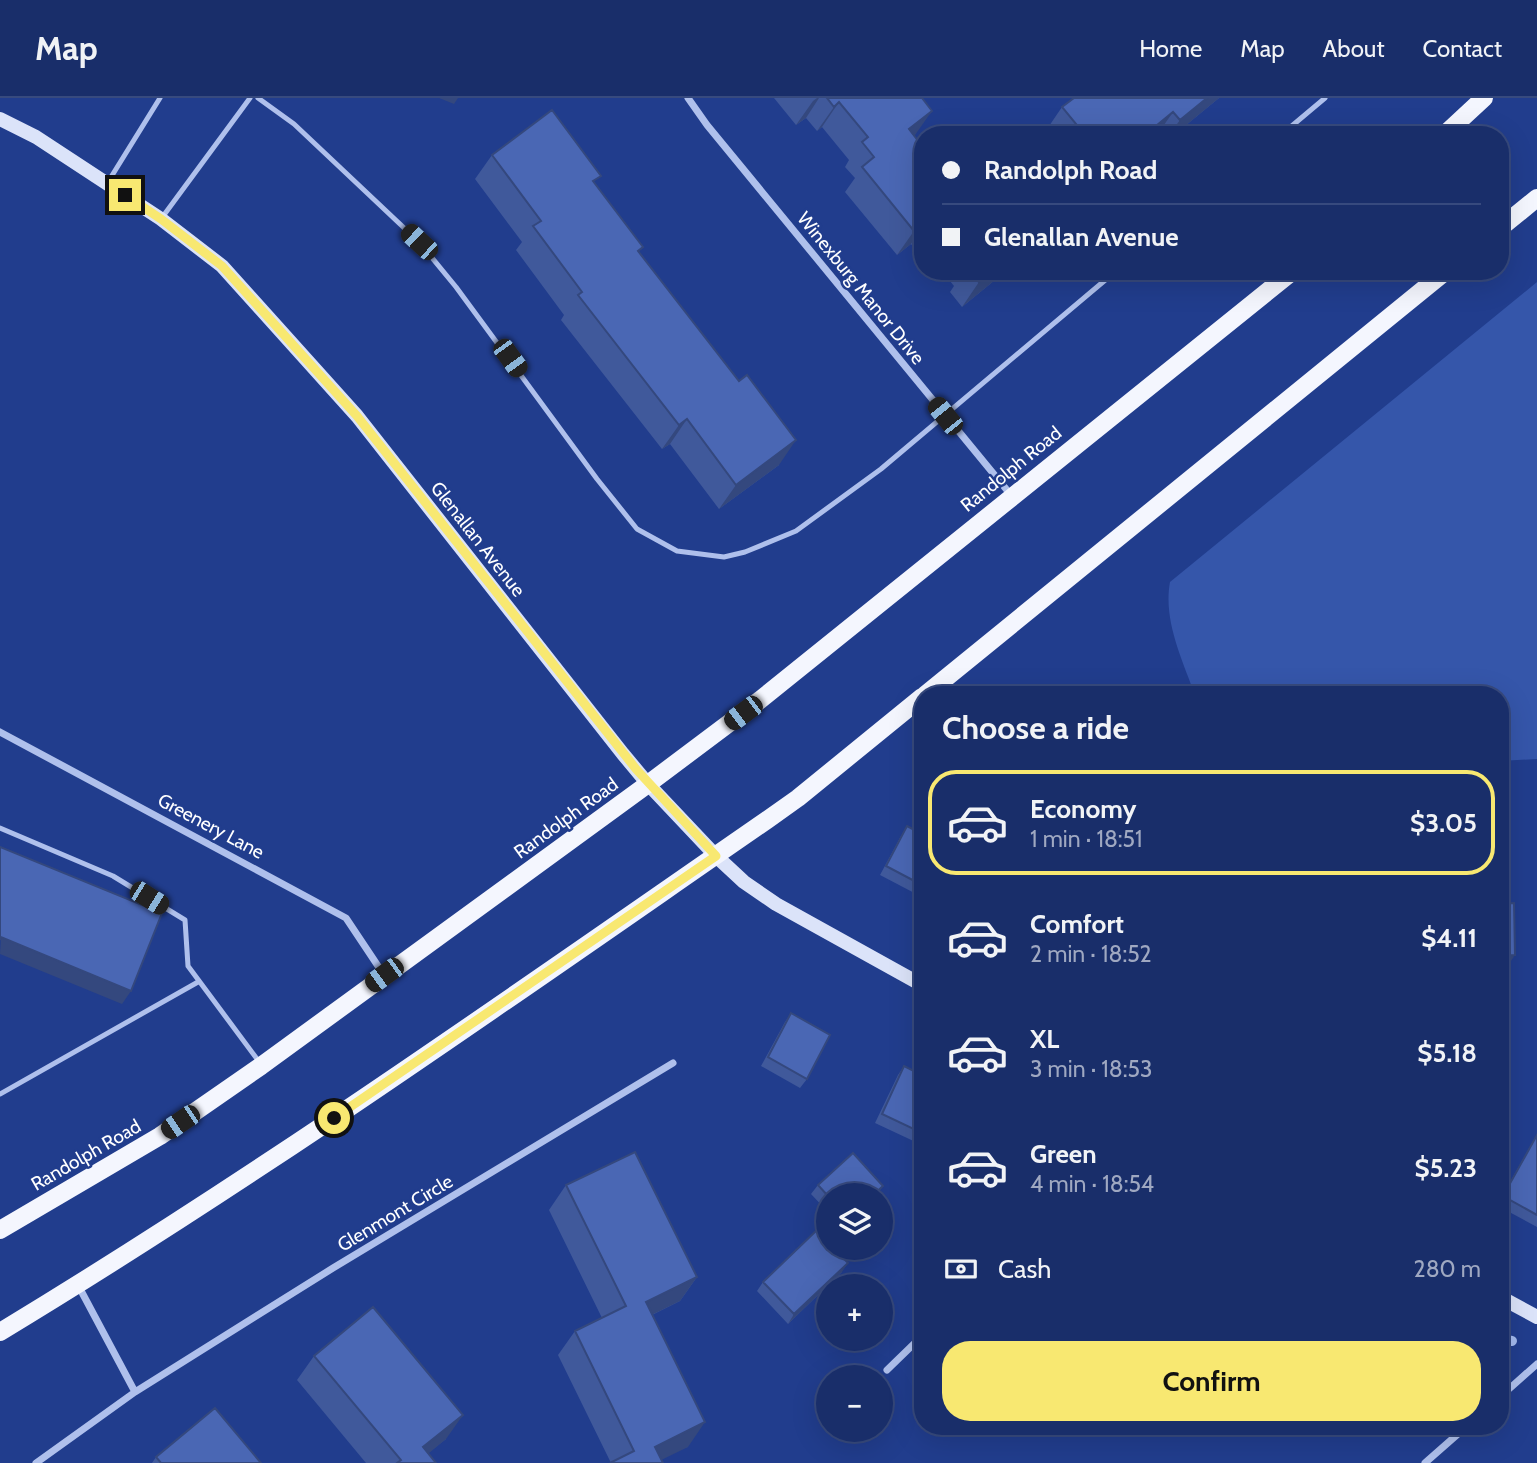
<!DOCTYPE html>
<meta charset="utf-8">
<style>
:root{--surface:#192e6a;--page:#263a72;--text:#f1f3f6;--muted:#9fa8c1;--line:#374a7e;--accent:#f8e871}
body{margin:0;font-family:Cabin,sans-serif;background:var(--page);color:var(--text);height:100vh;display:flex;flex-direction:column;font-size:26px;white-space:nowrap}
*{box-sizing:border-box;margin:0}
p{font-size:23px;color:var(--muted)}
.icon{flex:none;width:38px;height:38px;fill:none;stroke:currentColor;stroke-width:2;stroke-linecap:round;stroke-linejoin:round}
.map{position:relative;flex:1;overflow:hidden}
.side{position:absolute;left:914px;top:588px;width:595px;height:749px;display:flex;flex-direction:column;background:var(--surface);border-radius:28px;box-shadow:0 7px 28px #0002,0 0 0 2px var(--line)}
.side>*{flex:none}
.top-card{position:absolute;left:914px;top:28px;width:595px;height:154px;border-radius:28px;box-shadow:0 7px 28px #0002,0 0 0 2px var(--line);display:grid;align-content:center;height:154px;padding:0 28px;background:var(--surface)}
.fabs{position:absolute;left:816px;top:1085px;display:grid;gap:14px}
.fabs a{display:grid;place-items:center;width:77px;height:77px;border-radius:50%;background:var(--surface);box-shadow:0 7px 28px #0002,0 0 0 2px var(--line);font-size:35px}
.end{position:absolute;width:32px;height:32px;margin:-16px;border:9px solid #f8e871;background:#111;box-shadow:0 0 0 4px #111}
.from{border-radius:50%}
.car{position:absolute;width:21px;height:42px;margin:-21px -10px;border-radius:9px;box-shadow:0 0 5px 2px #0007;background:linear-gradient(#222 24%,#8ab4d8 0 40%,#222 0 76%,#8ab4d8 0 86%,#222 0)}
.top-card b{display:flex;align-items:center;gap:24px;height:66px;font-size:26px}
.top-card b+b{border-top:2px solid var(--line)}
.top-card i{width:18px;height:18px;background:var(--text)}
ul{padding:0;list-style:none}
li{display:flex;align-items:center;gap:21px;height:105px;margin:0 14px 10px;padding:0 14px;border:4px solid transparent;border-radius:28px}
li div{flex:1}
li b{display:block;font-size:26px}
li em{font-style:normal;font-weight:700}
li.active{border-color:var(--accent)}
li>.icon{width:63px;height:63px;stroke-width:1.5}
h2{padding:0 28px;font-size:32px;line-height:84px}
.pay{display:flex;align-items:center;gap:18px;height:77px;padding:0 28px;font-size:26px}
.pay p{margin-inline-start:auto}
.primary-button{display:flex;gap:14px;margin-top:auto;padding:14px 28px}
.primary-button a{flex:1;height:80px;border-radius:28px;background:var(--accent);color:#111;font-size:28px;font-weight:700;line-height:80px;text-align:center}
header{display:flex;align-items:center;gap:42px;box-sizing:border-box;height:98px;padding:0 35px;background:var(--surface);border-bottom:2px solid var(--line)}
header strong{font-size:33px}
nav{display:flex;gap:38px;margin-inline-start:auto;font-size:24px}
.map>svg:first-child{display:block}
.green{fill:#3556aa}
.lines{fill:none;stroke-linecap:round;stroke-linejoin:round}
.stream{stroke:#a3b9ed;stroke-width:10}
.lane{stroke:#afc0ec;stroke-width:5}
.street{stroke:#afc0ec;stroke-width:7}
.secondary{stroke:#dbe3f9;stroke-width:14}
.primary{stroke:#f4f6fe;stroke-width:18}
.wall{fill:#40599b}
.shaded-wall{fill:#34487e}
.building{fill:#4a67b4;stroke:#34487e;stroke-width:2}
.route{stroke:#f8e871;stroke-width:9}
.labels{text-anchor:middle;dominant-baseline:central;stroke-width:5;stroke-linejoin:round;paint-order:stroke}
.street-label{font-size:19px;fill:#fff;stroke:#213d8d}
</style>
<header>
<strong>Map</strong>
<nav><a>Home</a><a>Map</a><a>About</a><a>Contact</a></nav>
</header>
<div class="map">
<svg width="1537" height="1365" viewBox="0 0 1537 1365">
<rect width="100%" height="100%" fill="#213d8d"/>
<path class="green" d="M1537 184V661L1500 663V597H1195C1182 561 1163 522 1170 484Z"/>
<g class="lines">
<path class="stream" d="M1500 1241 1512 1243"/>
<path class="lane" d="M258 0 294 26 419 144 456 189 597 381 637 431 677 453 724 459 745 454 796 433 881 371 1116 173
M1281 37 1325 0
M108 84 160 0
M161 121 250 0
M0 730 113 778 185 822 188 868 260 965
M0 996 198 884"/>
<path class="street" d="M688 0 707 27 1011 397
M0 634 346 820 384 877
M78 1187 135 1294
M887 1272 922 1238
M1500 1299 1537 1266
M36 1365 135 1294 333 1170 673 965
M1425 1365 1467 1328"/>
<path class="secondary" d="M0 21 36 39 161 121 222 168 357 318 623 656 648 686 716 758 744 784 776 806 922 887
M1500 1199 1537 1219"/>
<path class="primary" d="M1444 37 1484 0
M1500 130 1537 100
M925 597 1446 173
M0 1132 160 1038 261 968 648 686 760 602 1293 173
M0 1234C263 1075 514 897 767 722L798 700 922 599"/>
</g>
<path class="wall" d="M774 0H922L915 37 914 38 922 48V160L911 146 897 157 845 94 855 80 845 69 849 62 822 29 817 33 806 20 796 27Z
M1219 0 1174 37H1048L1045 34 1062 9Z
M492 57 595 86 779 367 719 411 670 346 662 351 561 222 564 217 516 152 522 144 475 81Z
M942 173H1006L962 209 950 194 954 188Z
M907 728 922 736V799L880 777 901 738Z
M791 915 807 981 800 990 761 968 785 924Z
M904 968 922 977V1047L875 1025 898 977Z
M1537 1036V1129L1500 1109V1102Z
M566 1087 697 1179 680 1203 652 1217 688 1349 611 1365 558 1257 575 1233 602 1220 549 1112Z
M818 1087 883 1088 876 1097H828V1114L811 1096Z
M842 1174 788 1226 757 1193 763 1184Z
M314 1258 446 1341 428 1355 436 1365H366L297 1282Z
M156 1359 261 1365H152Z"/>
<path class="shaded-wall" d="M439 0H458L454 6Z
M817 0H819L806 20 796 27 813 3Z
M1207 0H1219L1174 37H1169L1180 22Z
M839 4 822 29 817 33 834 9Z
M932 13 915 37 892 56 909 31Z
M1173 14 1157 37H1145Z
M922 126V129L911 146 897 157 914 133Z
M992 173H1006L962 209 979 184Z
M687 321 670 346 662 351 679 327Z
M796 342 779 367 719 411 736 387Z
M1 839 131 893 122 906 0 856Z
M1515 857 1509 866 1500 867V858Z
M848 1165 842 1174 788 1226 794 1216Z
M697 1179 680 1203 629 1228 646 1204Z
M463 1317 446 1341 417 1365 423 1349Z
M705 1324 688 1349 655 1365V1349Z"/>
<path class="building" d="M827 0H922L932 13 909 31 922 48V126L914 133 862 69 874 59 862 44 868 39 839 4 834 9Z
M1074 0H1207L1180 22 1173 14 1145 37H1085L1062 9Z
M552 12 601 78 593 83 643 149 638 153 739 283 747 277 796 342 736 387 687 321 679 327 578 197 582 194 533 128 541 123 492 57Z
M969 173H992L979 184Z
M907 728 922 736V787L886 768Z
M0 749 162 815 131 893 1 839 0 842Z
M1514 805 1515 857 1500 858V806Z
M791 915 830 937 807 981 768 959Z
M904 968 922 977V1035L882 1016Z
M1537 1037V1117L1503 1098Z
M635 1054 697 1179 646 1204 705 1324 655 1349 663 1365H610L634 1353 575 1233 626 1208 566 1087Z
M853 1055 883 1088 873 1097 828 1098 818 1087Z
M817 1132 828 1143V1150H834L848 1165 794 1216 763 1184Z
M373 1209 463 1317 423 1349 436 1365H397L401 1362 314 1258Z
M215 1310 261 1365H161L156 1359Z"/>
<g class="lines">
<path class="route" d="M125 97 161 121 222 168 357 318 636 671 716 758 334 1020"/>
</g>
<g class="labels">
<g class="street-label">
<text transform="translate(861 190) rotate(51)">Winexburg Manor Drive</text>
<text transform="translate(1011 371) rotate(-39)">Randolph Road</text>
<text transform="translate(478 441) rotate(52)">Glenallan Avenue</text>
<text transform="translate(566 720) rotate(-36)">Randolph Road</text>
<text transform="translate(211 728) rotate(28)">Greenery Lane</text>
<text transform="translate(86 1057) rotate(-30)">Randolph Road</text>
<text transform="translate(395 1115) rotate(-31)">Glenmont Circle</text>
</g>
</g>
</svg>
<div class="fabs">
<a><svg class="icon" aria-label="layers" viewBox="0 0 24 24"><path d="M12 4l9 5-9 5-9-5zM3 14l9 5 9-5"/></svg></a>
<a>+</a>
<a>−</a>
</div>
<i class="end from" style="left:334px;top:1020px"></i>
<i class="end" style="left:125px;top:97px"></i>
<i class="car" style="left:419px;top:144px;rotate:313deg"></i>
<i class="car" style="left:510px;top:260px;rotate:144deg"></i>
<i class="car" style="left:945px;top:318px;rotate:321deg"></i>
<i class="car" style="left:743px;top:615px;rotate:233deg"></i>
<i class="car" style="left:149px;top:800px;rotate:122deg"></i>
<i class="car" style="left:384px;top:877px;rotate:234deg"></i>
<i class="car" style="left:180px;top:1024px;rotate:236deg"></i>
<div class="top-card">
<b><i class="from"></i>Randolph Road</b>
<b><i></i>Glenallan Avenue</b>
</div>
<section class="side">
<h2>Choose a ride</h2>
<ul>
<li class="active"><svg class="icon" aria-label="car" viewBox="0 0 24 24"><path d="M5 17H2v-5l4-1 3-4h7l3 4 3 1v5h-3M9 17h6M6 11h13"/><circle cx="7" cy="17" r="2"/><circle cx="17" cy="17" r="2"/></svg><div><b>Economy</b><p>1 min · 18:51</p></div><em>$3.05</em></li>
<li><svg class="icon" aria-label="car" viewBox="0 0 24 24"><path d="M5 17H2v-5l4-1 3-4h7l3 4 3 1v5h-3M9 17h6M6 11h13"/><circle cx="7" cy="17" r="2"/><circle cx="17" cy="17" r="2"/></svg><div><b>Comfort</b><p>2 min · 18:52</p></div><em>$4.11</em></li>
<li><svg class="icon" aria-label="car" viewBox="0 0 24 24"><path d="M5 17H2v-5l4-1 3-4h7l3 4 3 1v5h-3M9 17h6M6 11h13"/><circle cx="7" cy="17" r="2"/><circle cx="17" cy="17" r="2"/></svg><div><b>XL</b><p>3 min · 18:53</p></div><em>$5.18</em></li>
<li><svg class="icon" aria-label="car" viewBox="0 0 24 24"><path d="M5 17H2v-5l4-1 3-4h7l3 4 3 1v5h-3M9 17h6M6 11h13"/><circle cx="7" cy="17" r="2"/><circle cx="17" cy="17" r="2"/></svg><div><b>Green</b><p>4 min · 18:54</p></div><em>$5.23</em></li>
</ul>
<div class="pay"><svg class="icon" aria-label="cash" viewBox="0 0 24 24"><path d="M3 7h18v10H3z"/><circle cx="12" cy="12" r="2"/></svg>Cash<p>280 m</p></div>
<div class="primary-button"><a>Confirm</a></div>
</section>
</div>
